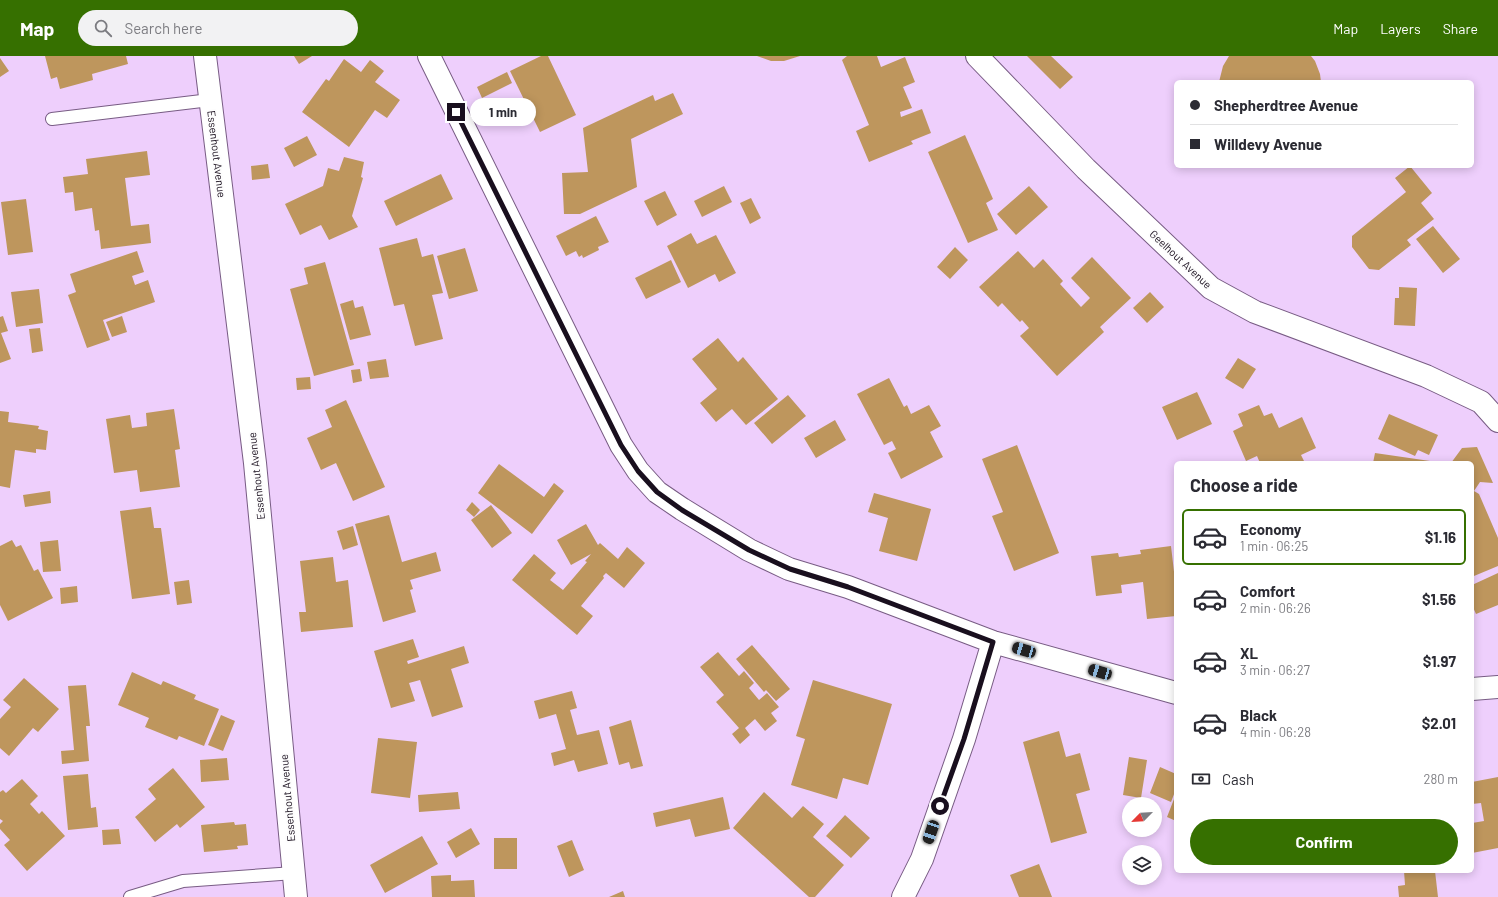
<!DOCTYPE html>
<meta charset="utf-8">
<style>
:root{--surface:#fff;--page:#f2f2f3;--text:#2b2b33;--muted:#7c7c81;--line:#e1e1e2;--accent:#367000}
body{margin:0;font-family:Barlow,sans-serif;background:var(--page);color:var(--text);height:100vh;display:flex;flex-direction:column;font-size:15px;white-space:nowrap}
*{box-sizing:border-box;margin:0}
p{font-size:13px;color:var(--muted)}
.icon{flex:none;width:22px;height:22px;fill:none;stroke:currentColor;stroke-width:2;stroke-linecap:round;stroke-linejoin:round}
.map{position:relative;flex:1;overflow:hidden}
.sheet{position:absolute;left:1174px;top:405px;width:300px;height:412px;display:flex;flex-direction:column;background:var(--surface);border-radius:6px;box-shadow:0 2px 10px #0003}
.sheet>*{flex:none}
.top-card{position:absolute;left:1174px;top:24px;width:300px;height:88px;border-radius:6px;box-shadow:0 2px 10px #0003;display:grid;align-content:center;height:88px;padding:0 16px;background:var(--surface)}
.needle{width:26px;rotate:246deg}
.controls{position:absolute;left:1122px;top:741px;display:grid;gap:8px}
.controls a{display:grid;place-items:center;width:40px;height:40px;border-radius:50%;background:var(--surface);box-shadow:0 2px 10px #0003;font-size:20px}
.end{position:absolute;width:18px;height:18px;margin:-9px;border:5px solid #190f1e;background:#fff;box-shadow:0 0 0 2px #fff}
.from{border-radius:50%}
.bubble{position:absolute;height:28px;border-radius:14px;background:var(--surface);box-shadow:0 2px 10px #0003;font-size:13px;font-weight:700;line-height:28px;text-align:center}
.car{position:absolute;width:12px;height:24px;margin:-12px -6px;border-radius:5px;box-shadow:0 0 3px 1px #0007;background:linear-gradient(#222 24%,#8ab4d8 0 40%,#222 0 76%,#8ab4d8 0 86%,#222 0)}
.top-card b{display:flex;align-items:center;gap:14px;height:38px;font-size:15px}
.top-card b+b{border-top:1px solid var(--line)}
.top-card i{width:10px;height:10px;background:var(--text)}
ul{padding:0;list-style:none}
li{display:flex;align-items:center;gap:12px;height:56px;margin:0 8px 6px;padding:0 8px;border:2px solid transparent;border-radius:6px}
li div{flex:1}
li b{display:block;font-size:15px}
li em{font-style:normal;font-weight:700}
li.active{border-color:var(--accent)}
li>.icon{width:36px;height:36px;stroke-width:1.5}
h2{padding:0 16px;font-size:18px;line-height:48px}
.pay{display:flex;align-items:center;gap:10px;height:44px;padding:0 16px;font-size:15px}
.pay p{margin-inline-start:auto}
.primary-button{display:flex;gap:8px;margin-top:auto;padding:8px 16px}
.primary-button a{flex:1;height:46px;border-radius:24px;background:var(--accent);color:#fff;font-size:16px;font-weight:700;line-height:46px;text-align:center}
header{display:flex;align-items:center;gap:24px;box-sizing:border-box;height:56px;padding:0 20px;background:var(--accent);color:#fff}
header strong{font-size:19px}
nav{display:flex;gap:22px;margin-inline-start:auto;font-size:14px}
.search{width:280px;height:36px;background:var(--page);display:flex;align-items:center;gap:10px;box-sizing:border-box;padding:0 14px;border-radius:22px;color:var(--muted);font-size:15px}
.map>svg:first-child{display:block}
.building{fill:#be965d}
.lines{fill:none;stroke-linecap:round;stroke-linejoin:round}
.lane-casing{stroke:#785c84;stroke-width:14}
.street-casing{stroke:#785c84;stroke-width:24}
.lane{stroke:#fff;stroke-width:12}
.street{stroke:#fff;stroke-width:22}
.route{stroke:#190f1e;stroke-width:5}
.labels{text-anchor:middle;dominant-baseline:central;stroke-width:4;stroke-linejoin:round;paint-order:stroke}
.street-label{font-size:11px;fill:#190f1e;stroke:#fdfdfd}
</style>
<header>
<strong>Map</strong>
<div class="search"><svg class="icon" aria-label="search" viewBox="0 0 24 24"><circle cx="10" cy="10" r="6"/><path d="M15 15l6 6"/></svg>Search here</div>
<nav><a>Map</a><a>Layers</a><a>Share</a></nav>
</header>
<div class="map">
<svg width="1498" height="841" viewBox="0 0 1498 841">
<rect width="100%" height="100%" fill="#eecffc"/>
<path class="building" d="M45 0H126L128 8 92 18 93 24 60 33 57 21 51 23Z
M294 0H312L299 8Z
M541 0H548L576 59 540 76 510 15Z
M757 0H800L784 5H771Z
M847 0H877L881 11 905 1 915 26 903 31 912 52 900 56 901 61 922 53 931 77 911 85 913 88 869 106 856 75 869 69 842 4Z
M1027 0H1051L1073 21 1060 33Z
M1229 0H1311L1315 5 1320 18 1321 26H1219L1223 10Z
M0 2 9 15 0 21Z
M344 3 361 16 370 4 384 15 375 26 400 44 387 62 375 54 349 91 302 56 326 23 329 25Z
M507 16 512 27 482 42 477 31Z
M673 37 683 58 631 83 637 131 580 158H564L562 117 588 116 583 72 653 39 655 45Z
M965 79 993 143 986 147 998 174 968 187 928 96Z
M307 80 317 99 294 111 284 92Z
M147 95 150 119 125 122 131 170 149 168 151 187 101 193 99 174 95 175 92 152 75 155 73 136 65 137 63 121 88 118 86 103Z
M344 101 364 106 361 121 363 122 352 160 358 171 329 184 321 169 300 179 285 148 323 130 328 112 339 115Z
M268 108 270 122 252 124 251 110Z
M1410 110 1432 137 1421 147 1434 163 1407 184 1411 189 1379 214 1369 213 1352 191V180L1406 136 1395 122Z
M441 118 453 143 396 170 384 145Z
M724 130 732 146 702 161 694 145Z
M1029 130 1048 151 1016 179 997 158Z
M665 135 677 159 657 170 644 145Z
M751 142 761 162 750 168 740 147Z
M26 143 33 196 8 199 1 146Z
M596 160 609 186 598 191 599 194 583 202 582 199 579 201 576 195 566 200 556 180Z
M1433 170 1460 203 1443 217 1416 183Z
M691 177 697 188 716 179 736 217 719 226 715 218 688 232 667 190Z
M417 182 422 201 433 198 443 237 432 239 443 283 415 290 404 248 394 250 379 192Z
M955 191 968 204 950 223 937 211Z
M465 192 478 235 449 243 437 200Z
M137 195 144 216 132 220 135 229 148 224 155 246 103 264 110 284 87 292 68 239 76 236 70 218Z
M1018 195 1034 212 1043 203 1063 225 1060 228 1081 251 1090 242 1071 222 1092 201 1131 242 1100 271 1104 276 1057 320 1020 280 1029 272 1022 264 1020 266 1002 247 998 251 979 231Z
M671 204 681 226 646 243 635 222Z
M325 206 354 309 314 320 290 233 308 228 304 212Z
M1399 231 1417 232 1415 270 1394 269 1395 242H1399Z
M39 233 43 267 16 271 11 236Z
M1150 236 1164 251 1147 267 1133 252Z
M353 244 355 252 363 250 371 279 350 284 340 248Z
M3 260 8 275 1 277 11 303 0 307V261Z
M122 260 127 276 112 281 106 266Z
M40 272 43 295 32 297 29 273Z
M718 282 738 306 743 301 778 343 746 369 732 353 716 366 700 347 717 333 692 303Z
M1238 302 1256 313 1243 333 1225 322Z
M386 303 389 321 370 323 367 306Z
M360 313 362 325 353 327 351 314Z
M310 321 311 333 297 334 296 322Z
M889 322 904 351 907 349 911 358 929 349 941 370 930 376 943 401 901 423 888 397 896 393 892 385 884 389 857 338Z
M1197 336 1212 368 1177 384 1162 351Z
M788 339 806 360 772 388 754 367Z
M346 344 385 431 353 445 336 407 321 414 307 382 332 371 325 354Z
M1259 349 1264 360 1272 357 1279 372 1302 361 1316 392 1301 399 1305 407H1260L1257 400 1246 405 1233 375 1243 370 1238 358Z
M174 353 180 393 175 394 180 431 140 436 137 414 114 417 106 363 130 359 132 372 147 370 146 357Z
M0 355 9 356 8 366 39 370 38 373 48 375 46 394 36 393V397L15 394 10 432 0 430Z
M1389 358 1438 379 1429 399 1418 394 1415 400 1378 383Z
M835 364 846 384 816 402 804 382Z
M1017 389 1059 497 1014 515 992 460 1003 456 982 403Z
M1477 391 1493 427 1480 426 1474 435 1479 438 1498 482V510L1474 520 1472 516V407H1451L1462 392Z
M1375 397 1430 405 1433 407H1373Z
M499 408 544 441 554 427 564 435 532 478 478 437Z
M50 435 51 447 25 451 23 439Z
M874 437 931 453 917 505 879 495 888 462 868 456Z
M472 446 480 454 474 461 466 454Z
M491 449 512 477 492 492 471 464Z
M151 451 154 472H161L170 538 132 543 120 455Z
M389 459 402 506 436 496 441 515 410 524 413 533 410 534 416 556 383 566 355 468Z
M586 468 598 489 600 487 618 503 627 491 645 507 624 532 606 517 603 520 604 522 581 550 593 560 577 579 512 524 534 498 556 517 550 524 563 534 587 506 585 505 591 498 571 509 557 484Z
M353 470 358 489 343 494 337 475Z
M12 484 16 491 21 489 34 515 38 513 53 542 8 565 0 549V490Z
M58 484 61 515 43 516 40 486Z
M1171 490 1176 533V560L1147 563 1143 526 1121 529 1122 537 1096 540 1091 500 1118 497 1119 501 1141 498 1140 494Z
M333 501 336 526 348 524 353 571 301 576 299 556H306L300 505Z
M1498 517V549L1476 558 1472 549V529Z
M189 524 192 547 177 549 174 526Z
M77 530 78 546 61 548 60 532Z
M413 583 419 601 407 605 408 608 464 590 469 607 451 613 463 651 432 661 420 624 409 627 415 645 391 652 374 595Z
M752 589 790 633 776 645 766 634 764 636 736 603Z
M718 596 739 620 744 615 754 627 749 632 759 644 767 637 779 651 771 657 777 665 765 675 755 663 745 672 750 679 740 688 732 678 739 672 716 646 724 639 700 611Z
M132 616 161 629 163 625 196 639 194 643 219 653 204 690 179 680 177 684 145 671 149 662 118 649Z
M24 622 59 653 38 676 33 672 9 700 0 692V663L11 651 3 644Z
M813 624 892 648 868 729 843 722 837 743 791 729 805 683 796 680Z
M86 629 90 670H86L89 705 62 708 61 695 74 694 68 630Z
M572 635 577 652 570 654 577 679 599 674 608 708 578 716 574 704 554 710 551 697 566 693 556 658 539 663 534 645Z
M221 659 235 665 223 695 208 689Z
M631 664 643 710 631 713 629 706 619 709 609 671Z
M1059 675 1066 701 1080 697 1090 734 1076 738 1087 777 1051 787 1023 686Z
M378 682 417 686 410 742 371 737Z
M1129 701 1147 704 1141 742 1123 739Z
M227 702 229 724 201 726 200 704Z
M1160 711 1176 718V733L1171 746 1150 737Z
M173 712 205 751 180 772 177 768 155 786 135 761 156 743 148 733Z
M88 718 91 752 96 751 98 771 68 774 63 720Z
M1498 721V792L1472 797V767L1484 765 1481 747 1472 748V726Z
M22 723 38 740 30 748 39 758 42 755 65 780 27 815 4 789 10 784 0 773V768L3 765 0 763V736L3 734 6 737Z
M458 736 460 753 419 756 418 739Z
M764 736 792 762 803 750 824 768 813 781 844 809 815 841H809L733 772Z
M1176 738V765L1167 761Z
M723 741 730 773 695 781 690 763 656 771 653 757Z
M845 759 870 782 851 802 826 780Z
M234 766 235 769 246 768 248 789 237 790 238 793 204 796 201 769Z
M471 772 480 788 456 802 447 786Z
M119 773 121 788 103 789 102 774Z
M422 780 438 808 385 837 370 809Z
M494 782H517V813H494Z
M572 784 584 814 569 821 557 790Z
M1039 808 1052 841H1019L1010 819Z
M1404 815H1435L1438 841H1399L1398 830 1405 829Z
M451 819V825L474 824 475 841H432L431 820Z
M623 835 625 841H609Z"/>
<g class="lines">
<defs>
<path id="lane" d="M52 63 210 44
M130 841 183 825 294 817"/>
<path id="street" d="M205 0 255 407 296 841
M429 0 621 389 638 415 657 436 682 453 749 494 789 513 848 531 993 586 1176 637
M977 0 1086 113 1211 232 1255 256 1426 320 1481 346 1498 365
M1472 633 1498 631
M903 841 922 803 964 683 993 586"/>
</defs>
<use href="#lane" class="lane-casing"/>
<use href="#street" class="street-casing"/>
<use href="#lane" class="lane"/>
<use href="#street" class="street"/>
</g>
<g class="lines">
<path class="route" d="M456 56 621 389 638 415 657 436 682 454 749 494 790 513 848 531 993 586 964 683 940 750"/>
</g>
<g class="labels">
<g class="street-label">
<text transform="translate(217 98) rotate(83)">Essenhout Avenue</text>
<text transform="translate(1181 203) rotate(43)">Geelhout Avenue</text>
<text transform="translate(256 420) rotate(-96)">Essenhout Avenue</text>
<text transform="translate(287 742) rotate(-95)">Essenhout Avenue</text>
</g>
</g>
</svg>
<div class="controls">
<a><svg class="needle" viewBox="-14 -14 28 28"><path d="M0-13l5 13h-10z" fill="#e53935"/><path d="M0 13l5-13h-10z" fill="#7c7c81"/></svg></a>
<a><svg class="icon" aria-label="layers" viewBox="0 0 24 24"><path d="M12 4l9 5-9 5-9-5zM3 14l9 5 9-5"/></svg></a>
</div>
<i class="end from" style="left:940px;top:750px"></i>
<i class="end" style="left:456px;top:56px"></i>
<div class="bubble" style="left:470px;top:42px;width:66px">1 min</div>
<i class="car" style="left:1024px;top:594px;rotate:286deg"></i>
<i class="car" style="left:1100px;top:616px;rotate:286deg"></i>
<i class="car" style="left:931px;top:776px;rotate:199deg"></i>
<div class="top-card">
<b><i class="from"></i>Shepherdtree Avenue</b>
<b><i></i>Willdevy Avenue</b>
</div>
<section class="sheet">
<h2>Choose a ride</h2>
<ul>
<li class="active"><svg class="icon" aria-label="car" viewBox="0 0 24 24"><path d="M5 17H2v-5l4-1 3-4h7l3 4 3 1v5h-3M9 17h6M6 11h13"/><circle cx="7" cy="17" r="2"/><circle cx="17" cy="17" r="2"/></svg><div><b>Economy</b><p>1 min · 06:25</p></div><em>$1.16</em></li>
<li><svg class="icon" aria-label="car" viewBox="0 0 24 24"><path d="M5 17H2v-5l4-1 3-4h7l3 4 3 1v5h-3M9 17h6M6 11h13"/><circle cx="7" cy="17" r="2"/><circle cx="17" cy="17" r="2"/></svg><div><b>Comfort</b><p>2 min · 06:26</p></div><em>$1.56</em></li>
<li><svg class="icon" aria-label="car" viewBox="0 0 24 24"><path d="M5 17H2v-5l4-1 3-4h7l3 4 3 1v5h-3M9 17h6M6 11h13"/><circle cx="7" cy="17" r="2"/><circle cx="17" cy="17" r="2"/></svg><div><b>XL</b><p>3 min · 06:27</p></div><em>$1.97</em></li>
<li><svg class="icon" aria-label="car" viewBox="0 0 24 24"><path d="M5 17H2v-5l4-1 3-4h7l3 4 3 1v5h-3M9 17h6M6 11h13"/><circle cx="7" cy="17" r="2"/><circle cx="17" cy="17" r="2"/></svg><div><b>Black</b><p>4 min · 06:28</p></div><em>$2.01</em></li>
</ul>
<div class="pay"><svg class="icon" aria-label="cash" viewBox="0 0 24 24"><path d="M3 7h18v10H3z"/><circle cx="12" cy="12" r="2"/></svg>Cash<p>280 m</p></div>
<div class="primary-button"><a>Confirm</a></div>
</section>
</div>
